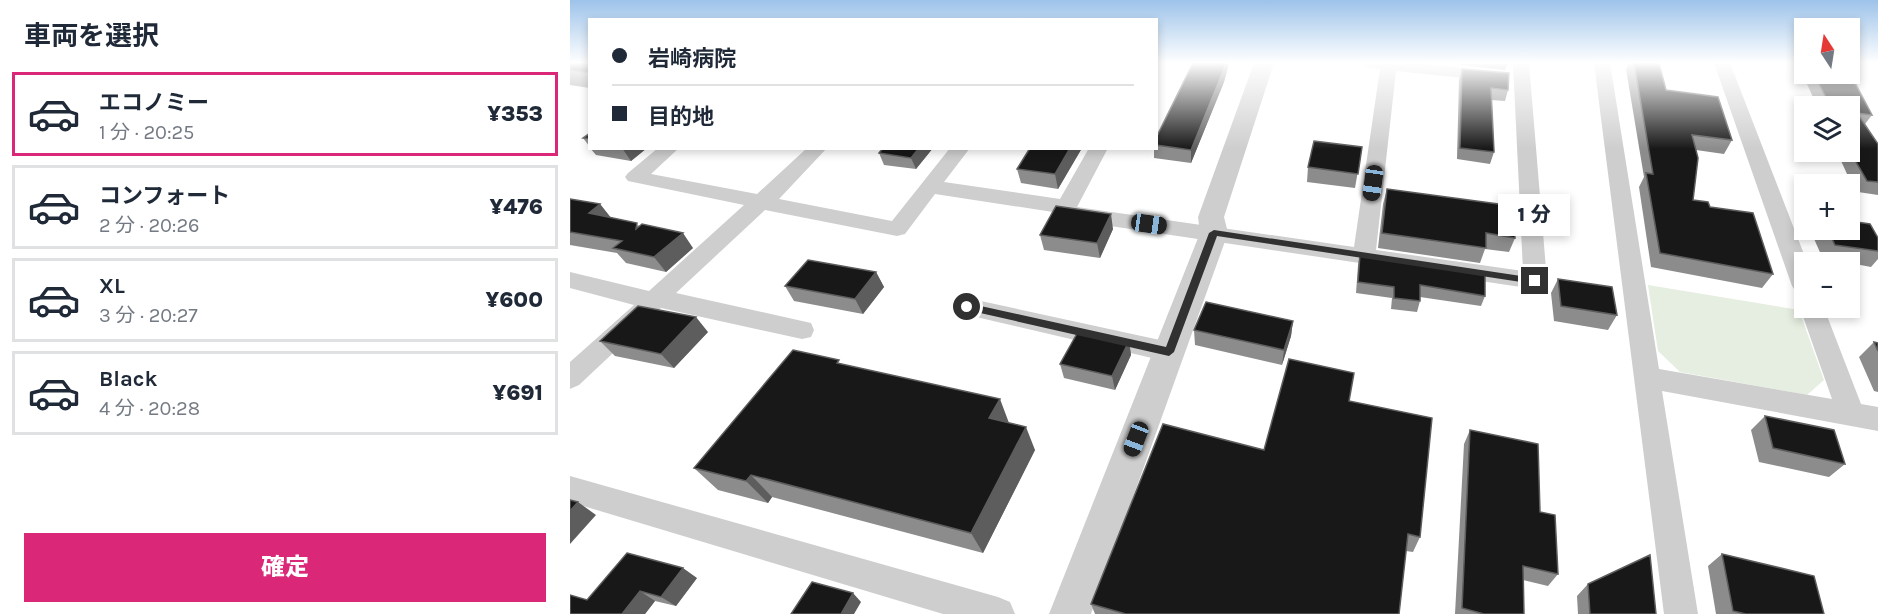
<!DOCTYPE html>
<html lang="ja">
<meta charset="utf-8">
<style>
:root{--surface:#fff;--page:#f6f6f7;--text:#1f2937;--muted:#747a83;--line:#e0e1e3;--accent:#db2777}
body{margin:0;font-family:Karla,"Noto Sans JP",sans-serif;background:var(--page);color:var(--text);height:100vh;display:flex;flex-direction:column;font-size:22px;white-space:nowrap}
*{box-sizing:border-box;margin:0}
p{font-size:20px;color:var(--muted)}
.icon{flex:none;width:33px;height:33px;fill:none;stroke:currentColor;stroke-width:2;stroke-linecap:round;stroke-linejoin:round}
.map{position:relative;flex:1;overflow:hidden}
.details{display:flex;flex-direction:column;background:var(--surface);width:570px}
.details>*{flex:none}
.banner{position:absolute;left:18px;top:18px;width:570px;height:132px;border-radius:0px;box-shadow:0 3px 9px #0003;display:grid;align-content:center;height:132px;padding:0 24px;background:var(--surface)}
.needle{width:39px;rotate:348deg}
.controls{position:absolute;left:1224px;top:18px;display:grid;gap:12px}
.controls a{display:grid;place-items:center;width:66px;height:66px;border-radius:0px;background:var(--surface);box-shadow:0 3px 9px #0003;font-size:30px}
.end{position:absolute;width:27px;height:27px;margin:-14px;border:8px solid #313131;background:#fff;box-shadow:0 0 0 3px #fff}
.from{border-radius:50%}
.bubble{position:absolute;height:42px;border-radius:0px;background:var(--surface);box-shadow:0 3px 9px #0003;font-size:20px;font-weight:800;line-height:42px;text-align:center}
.car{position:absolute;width:18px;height:36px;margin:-18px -9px;border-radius:8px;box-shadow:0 0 4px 2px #0007;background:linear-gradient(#222 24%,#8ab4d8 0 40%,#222 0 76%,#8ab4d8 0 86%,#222 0)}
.banner b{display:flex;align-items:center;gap:21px;height:57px;font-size:22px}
.banner b+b{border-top:2px solid var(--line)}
.banner i{width:15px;height:15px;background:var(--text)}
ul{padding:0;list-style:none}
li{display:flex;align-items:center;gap:18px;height:84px;margin:0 12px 9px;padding:0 12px;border:3px solid var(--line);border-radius:0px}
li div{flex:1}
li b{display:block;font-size:22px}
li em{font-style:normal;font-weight:800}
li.on{border-color:var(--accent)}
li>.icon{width:54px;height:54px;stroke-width:1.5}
h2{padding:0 24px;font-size:27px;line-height:72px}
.cta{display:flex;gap:12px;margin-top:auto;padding:12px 24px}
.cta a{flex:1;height:69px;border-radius:0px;background:var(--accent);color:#fff;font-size:24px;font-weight:800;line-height:69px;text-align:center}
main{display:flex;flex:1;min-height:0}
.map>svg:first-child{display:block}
.green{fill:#e5eee0}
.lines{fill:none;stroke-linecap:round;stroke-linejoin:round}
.minor{fill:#cecece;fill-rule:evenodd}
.tertiary{fill:#cecece;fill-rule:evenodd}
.wall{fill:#8c8c8c}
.shaded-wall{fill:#5d5d5d}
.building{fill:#181818;stroke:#5d5d5d;stroke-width:1.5}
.route{fill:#313131}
</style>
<main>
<section class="details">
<h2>車両を選択</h2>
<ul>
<li class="on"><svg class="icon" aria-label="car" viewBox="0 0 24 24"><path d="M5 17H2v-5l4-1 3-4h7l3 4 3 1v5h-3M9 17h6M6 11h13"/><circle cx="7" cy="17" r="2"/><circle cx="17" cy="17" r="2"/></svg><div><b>エコノミー</b><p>1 分 · 20:25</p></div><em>¥353</em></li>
<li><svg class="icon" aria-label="car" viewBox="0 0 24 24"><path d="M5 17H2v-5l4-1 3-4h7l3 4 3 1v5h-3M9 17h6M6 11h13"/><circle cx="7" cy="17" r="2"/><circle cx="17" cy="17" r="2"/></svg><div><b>コンフォート</b><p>2 分 · 20:26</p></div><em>¥476</em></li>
<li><svg class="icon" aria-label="car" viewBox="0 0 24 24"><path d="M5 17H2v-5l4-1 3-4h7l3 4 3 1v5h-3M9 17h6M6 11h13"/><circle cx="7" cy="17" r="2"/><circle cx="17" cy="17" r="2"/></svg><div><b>XL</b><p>3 分 · 20:27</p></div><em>¥600</em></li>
<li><svg class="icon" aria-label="car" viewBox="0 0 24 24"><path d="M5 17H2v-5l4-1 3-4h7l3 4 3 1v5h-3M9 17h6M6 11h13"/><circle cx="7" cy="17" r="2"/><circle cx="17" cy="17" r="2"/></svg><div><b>Black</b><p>4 分 · 20:28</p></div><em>¥691</em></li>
</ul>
<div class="cta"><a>確定</a></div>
</section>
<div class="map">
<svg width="1308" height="614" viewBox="0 0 1308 614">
<rect width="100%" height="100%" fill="#fff"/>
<path class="green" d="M1078 285 1229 310 1254 380 1237 395 1110 372 1088 351Z"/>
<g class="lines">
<path class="minor" d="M793 63H845L923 71 932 76 923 81 826 71 806 250 953 271 943 63H959L977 281 973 287 965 289 493 219 486 217 483 212 365 194 335 234 327 236 195 210 106 293 241 323 244 330 241 337 232 339 91 308 9 385 0 389V362L64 305 0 288V272L79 291 174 205 58 181 55 177 58 173 88 148H109L81 174 187 194 237 148H257L209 199 322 221 380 148H400L374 182 490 199 519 148H538L507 207 784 247 810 69 795 67Z
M1024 63H1040L1089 369 1262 399 1230 308 1234 301V308H1254L1291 404 1308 407V431L1092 391 1128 614H1094Z
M1144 63H1160L1237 262H1234V294L1226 292 1222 286Z
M397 298 599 342 608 345 612 352 608 359 599 362 389 313 385 307 389 301Z
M0 476 428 597 440 602 445 614H373L0 502Z"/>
<path class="tertiary" d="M684 63H704L654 217 658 233 521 614H479L630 233 628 217Z"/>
</g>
<path class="wall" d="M0 63H20V88L0 85Z
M623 63H659L654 82 621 163 584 158V148H586V138Z
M891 63H938L935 70 890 65Z
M1059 63H1089L1096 90 1162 140 1154 154 1126 150 1123 200 1140 207 1203 274 1192 288 1081 267 1069 187 1074 177 1056 69Z
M892 69 938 90 935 101 921 100 924 152 920 164 887 159 889 80Z
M1243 74H1254L1302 115 1295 124 1308 144V195L1288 192 1277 174 1267 152H1280V106H1247L1237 84Z
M20 133V147L13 138Z
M792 147 785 188 737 182 738 167Z
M20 148H77L61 161 26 155Z
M313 148H363L346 169 314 165 309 153Z
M512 148 488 189 451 183 447 169Z
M817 189 945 238 939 252 915 249 910 263 808 248 813 204Z
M0 199 30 204 40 217 70 226 123 248 96 272 56 263 47 253 0 245Z
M543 229 530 258 474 250 470 235Z
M1243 230H1280L1308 238V259L1301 267 1280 263V262L1253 259 1241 232Z
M790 254 915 296 911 306 850 297V301L847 312 821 309 822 298 786 293 788 265Z
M306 272 314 287 293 314 224 301 215 286Z
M988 279 1047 315 1038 330 984 321 981 293Z
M723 321 721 336 712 365 625 345 624 330Z
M138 332 104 368 45 356 30 341Z
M559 341 561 355 545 390 494 378 490 364Z
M1304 342 1308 343V392L1304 391 1289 357Z
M271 364 439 423 465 450 413 553 202 497 198 503 148 490 124 468Z
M779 401 850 537 843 552 836 551 829 614H525L521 604 694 450Z
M1195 416 1275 464 1259 477 1189 462 1181 430Z
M900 430 970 512 988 574 978 586 953 580 954 614H885L894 444Z
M1152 554 1254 614H1146L1138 566Z
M127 578 106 606 85 601 75 614H0L17 600Z
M1018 584 1086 614H1008L1007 596Z"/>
<path class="shaded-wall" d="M656 63H659L654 82 621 163V150Z
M52 148H77L61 161Z
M349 148H363L346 169 341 158Z
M500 148H512L488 189 485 174Z
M30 204 42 219 19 213Z
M541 214 543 229 530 258 527 243Z
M113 233 123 248 96 272 84 257Z
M306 272 314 287 293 314 285 299Z
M126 317 138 332 104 368 91 354Z
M723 321 721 336 712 365 714 350Z
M559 341 561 355 545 390 542 376Z
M430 399 439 423 419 418Z
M456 427 465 450 413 553 401 533Z
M181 475 202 497 198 503 176 481Z
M8 502 26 515 0 544V511Z
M113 568 127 578 106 606 91 597Z
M70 591 85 601 75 614H52Z
M283 593 291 602 284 614H271Z"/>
<path class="building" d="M0 63H20V73L0 70Z
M623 63H656L654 69 621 150 586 145V138Z
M1064 63H1089L1096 90 1148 97 1162 140 1122 135 1128 158 1123 200 1138 202 1140 207 1183 213 1203 274 1090 253 1076 173 1083 174Z
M892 69 939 73 938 90 921 88 924 152 890 148Z
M1244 74H1261L1262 75 1282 77 1302 115 1287 113 1308 144V182L1297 181 1286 162 1280 149V106H1260Z
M20 133V139L13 138Z
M744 141 792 147 788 174 738 167Z
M313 148H349L341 158 309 153Z
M460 148H500L485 174 447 169Z
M817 189 943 206 945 238 916 233V248L812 233Z
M0 199 30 204 19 213 67 223 66 229 72 224 113 233 84 257 43 248 52 241 0 232Z
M486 206 541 214 527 243 470 235Z
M1280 221 1300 224 1308 238V251L1265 245 1258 230H1280Z
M790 254 915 272V296L850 285V301L824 298V287L788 282Z
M238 260 306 272 285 299 215 286Z
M988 279 1042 287 1047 315 991 306Z
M636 302 723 321 714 350 624 330Z
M68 306 126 317 91 354 30 341Z
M509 330 559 341 542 376 490 364Z
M1304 342 1308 343V351Z
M223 350 269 360 267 363 430 399 419 418 456 427 401 533 181 475 176 481 124 468Z
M719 359 784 373 779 401 862 418 850 537 838 534 829 614H556L521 604 593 424 694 450Z
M1195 416 1264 430 1275 464 1203 448Z
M900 430 968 444 970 512 985 515 988 574 953 566 954 614H914L892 608Z
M0 500 8 502 0 511Z
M57 553 113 568 91 597 70 591 52 614H0V595L17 600Z
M1152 554 1244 576 1254 614H1176L1163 611Z
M1080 555 1086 614H1020L1018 584Z
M242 582 283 593 271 614H221Z"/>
<linearGradient id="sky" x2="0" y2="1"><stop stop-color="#9dc3ea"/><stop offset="0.42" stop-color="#fff"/><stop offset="1" stop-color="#fff" stop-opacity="0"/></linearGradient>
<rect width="1308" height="149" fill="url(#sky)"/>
<path class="route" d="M644 230 965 278 970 281 965 284 647 236 604 352 599 356 397 310 392 307 397 303 596 347 639 233Z"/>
</svg>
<div class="controls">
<a><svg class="needle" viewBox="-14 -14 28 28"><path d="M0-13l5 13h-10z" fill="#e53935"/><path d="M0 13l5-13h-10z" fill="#747a83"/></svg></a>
<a><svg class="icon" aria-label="layers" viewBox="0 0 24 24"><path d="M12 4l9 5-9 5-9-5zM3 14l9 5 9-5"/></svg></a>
<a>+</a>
<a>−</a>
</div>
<i class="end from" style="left:397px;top:307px"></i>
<i class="end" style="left:965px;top:281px"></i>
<div class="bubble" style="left:928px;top:194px;width:72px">1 分</div>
<i class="car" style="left:803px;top:183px;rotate:188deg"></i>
<i class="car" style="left:579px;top:224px;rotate:98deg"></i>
<i class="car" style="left:566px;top:439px;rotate:201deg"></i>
<div class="banner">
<b><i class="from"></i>岩崎病院</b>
<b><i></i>目的地</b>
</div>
</div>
</main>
